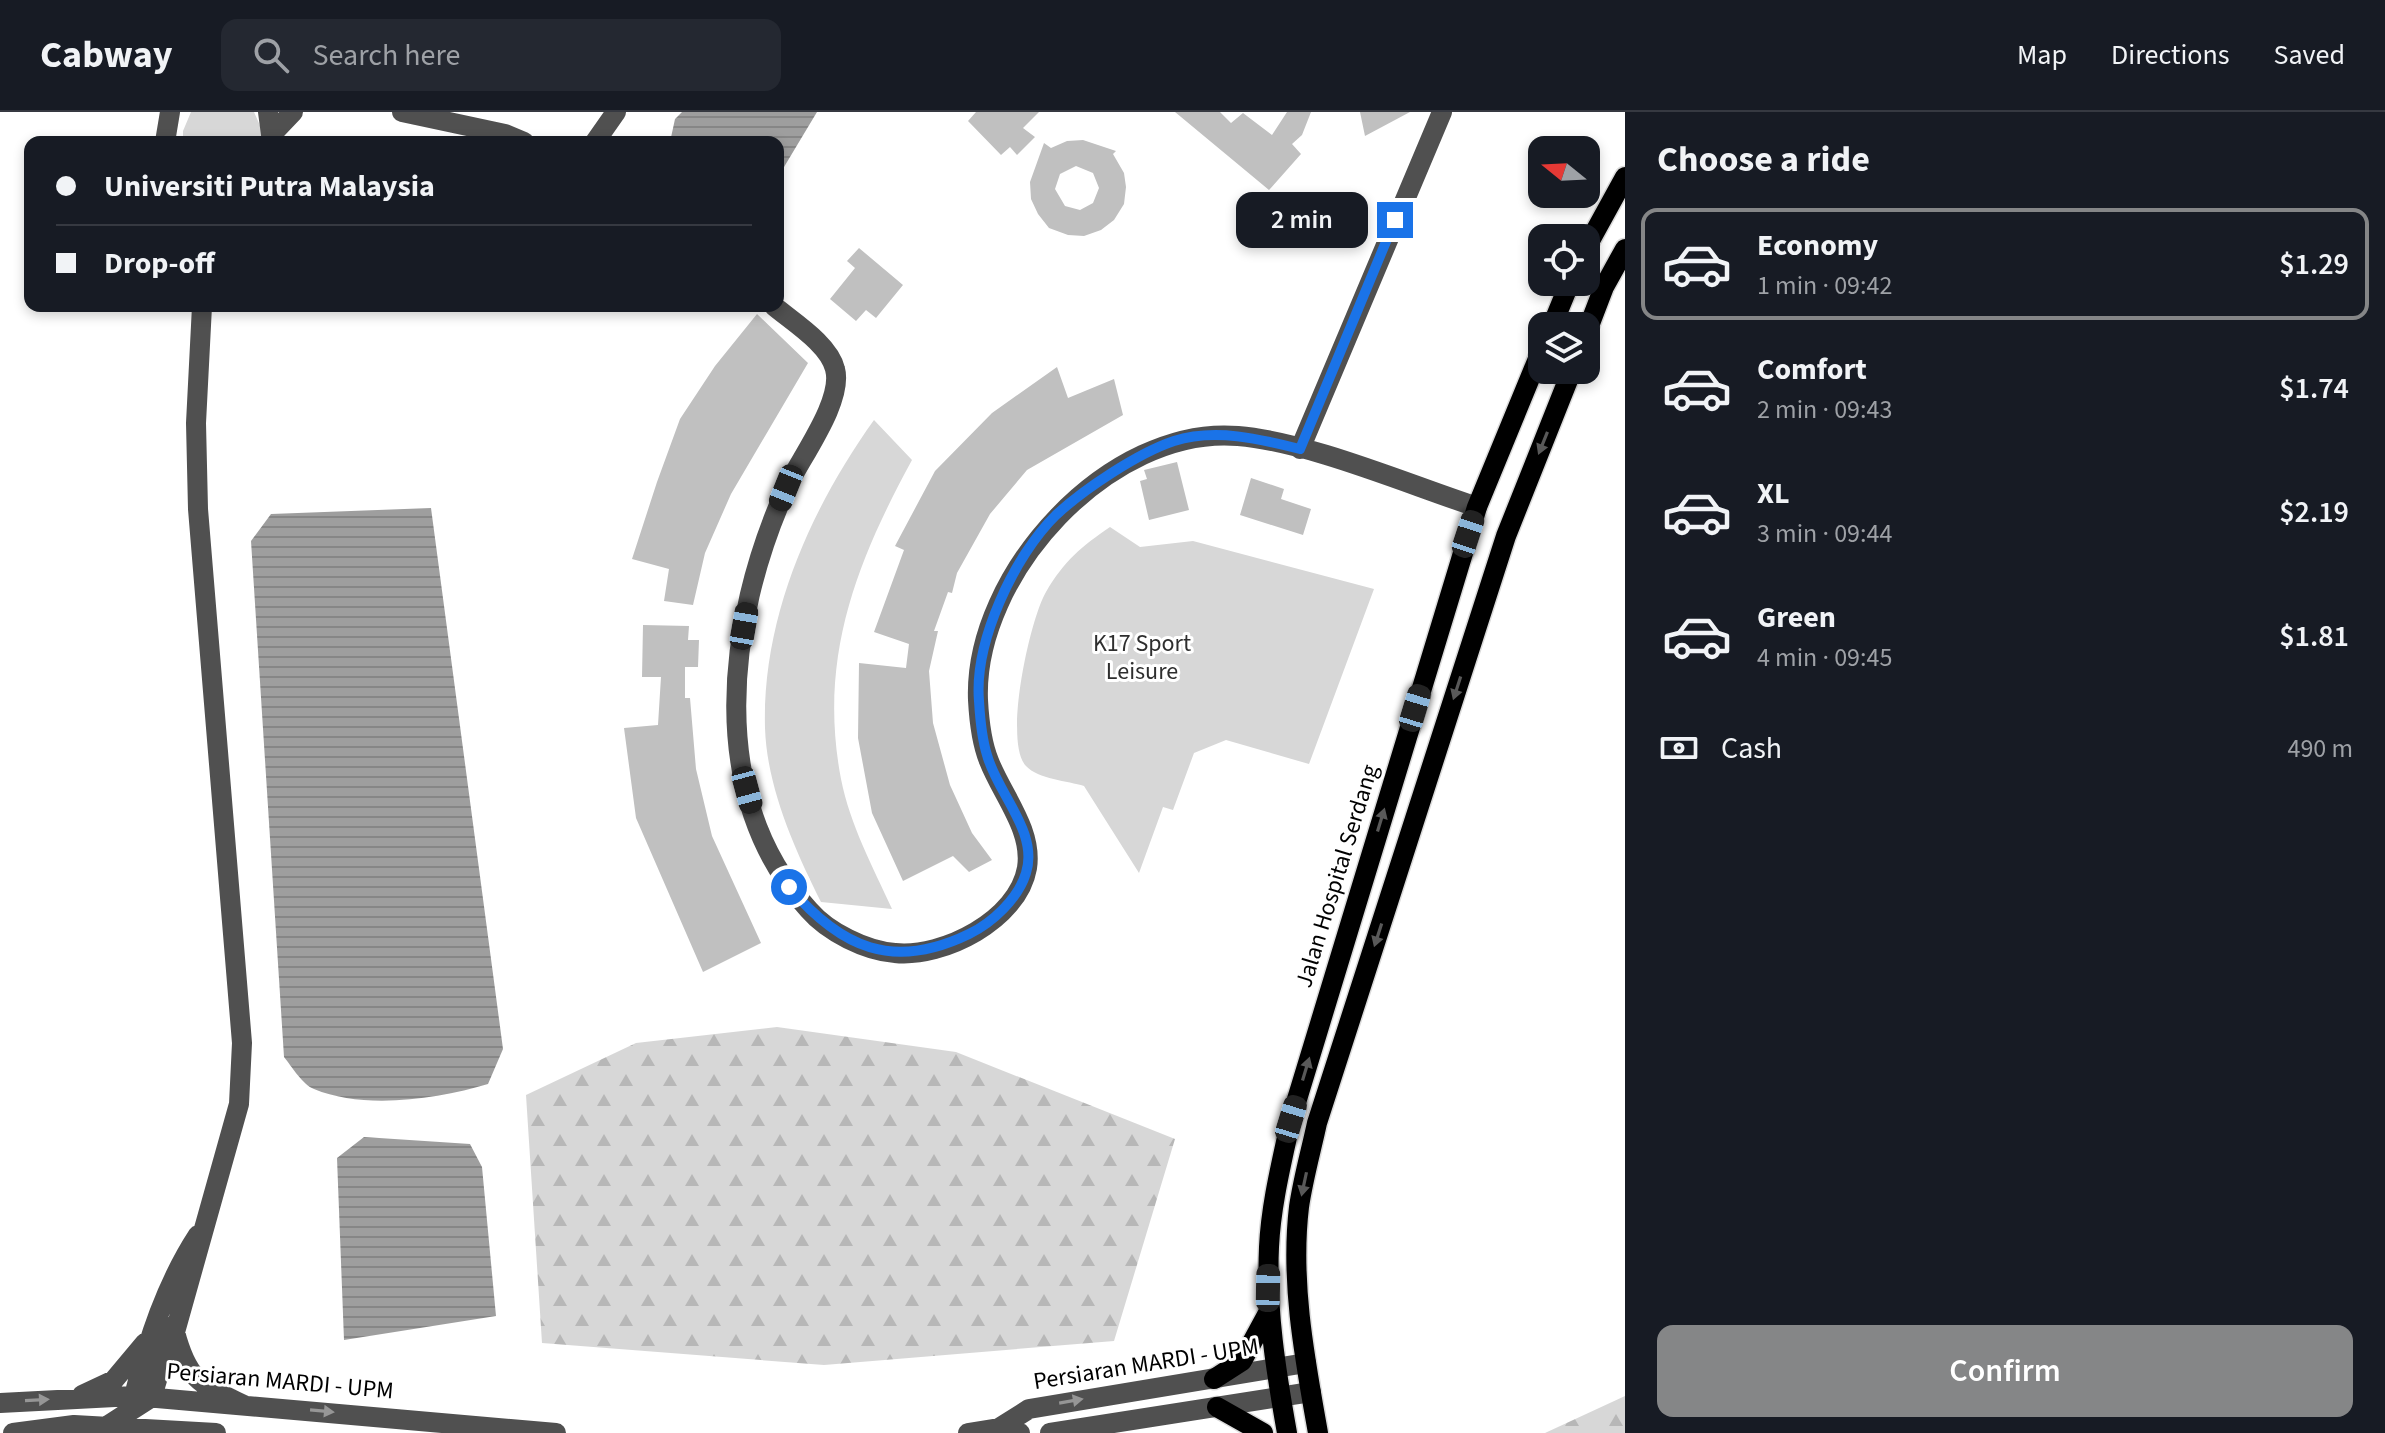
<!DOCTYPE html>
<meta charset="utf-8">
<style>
:root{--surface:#171b24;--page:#242831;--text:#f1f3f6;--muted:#9ea1a6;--line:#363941;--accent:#858687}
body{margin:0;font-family:"Source Sans 3",sans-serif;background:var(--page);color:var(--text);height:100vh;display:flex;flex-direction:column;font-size:30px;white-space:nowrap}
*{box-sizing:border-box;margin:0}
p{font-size:26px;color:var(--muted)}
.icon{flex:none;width:44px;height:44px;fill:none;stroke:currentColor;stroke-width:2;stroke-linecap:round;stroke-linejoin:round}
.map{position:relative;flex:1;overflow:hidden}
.sheet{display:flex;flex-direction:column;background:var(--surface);width:760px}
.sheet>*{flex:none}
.top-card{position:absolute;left:24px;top:24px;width:760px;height:176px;border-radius:16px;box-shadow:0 4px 12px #0003;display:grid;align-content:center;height:176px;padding:0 32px;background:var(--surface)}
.needle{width:52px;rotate:288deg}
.controls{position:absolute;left:1528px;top:24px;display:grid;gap:16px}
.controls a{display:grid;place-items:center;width:72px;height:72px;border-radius:16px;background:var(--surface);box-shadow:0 4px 12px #0003;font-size:40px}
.end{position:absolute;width:36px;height:36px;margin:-18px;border:10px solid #1a73e8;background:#fff;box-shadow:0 0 0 4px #fff}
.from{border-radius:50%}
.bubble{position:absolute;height:56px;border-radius:16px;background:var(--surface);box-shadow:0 4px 12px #0003;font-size:26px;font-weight:600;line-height:56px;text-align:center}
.car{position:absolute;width:24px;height:48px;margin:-24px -12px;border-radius:10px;box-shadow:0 0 6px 2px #0007;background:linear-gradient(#222 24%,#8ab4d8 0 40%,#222 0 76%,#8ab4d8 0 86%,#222 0)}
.top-card b{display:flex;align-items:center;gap:28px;height:76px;font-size:30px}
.top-card b+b{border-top:2px solid var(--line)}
.top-card i{width:20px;height:20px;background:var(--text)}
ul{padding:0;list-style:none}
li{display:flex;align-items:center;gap:24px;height:112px;margin:0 16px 12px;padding:0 16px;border:4px solid transparent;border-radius:16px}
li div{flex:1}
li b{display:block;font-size:30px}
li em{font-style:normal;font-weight:600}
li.selected{border-color:var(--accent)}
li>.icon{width:72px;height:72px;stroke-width:1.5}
h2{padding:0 32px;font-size:36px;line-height:96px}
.pay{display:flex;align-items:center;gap:20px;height:88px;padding:0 32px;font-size:30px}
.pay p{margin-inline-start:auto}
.primary-button{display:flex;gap:16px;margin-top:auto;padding:16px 32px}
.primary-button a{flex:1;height:92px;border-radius:16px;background:var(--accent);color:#fff;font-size:32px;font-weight:600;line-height:92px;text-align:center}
header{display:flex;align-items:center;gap:48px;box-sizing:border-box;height:112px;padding:0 40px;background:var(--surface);border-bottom:2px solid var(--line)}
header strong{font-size:38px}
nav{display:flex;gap:44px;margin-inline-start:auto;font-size:28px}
.search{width:560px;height:72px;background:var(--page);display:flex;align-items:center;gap:20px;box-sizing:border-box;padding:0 28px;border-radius:16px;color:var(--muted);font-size:30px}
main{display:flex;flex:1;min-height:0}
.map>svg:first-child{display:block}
.green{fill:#d7d7d7}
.forest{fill:url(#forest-firs)}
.water{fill:url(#water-rules)}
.building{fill:#c0c0c0;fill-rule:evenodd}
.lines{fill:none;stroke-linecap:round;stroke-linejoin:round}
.major-casing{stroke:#dbdbdb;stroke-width:23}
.minor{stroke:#505050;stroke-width:20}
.major{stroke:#000;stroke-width:20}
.oneway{fill:#595959}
.oneway2{fill:#969696}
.route{stroke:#1a73e8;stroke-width:10}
.labels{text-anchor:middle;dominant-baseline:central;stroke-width:6;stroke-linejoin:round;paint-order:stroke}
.park-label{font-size:24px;fill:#2e2e2e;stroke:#fff}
.street-label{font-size:24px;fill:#000;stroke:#fff}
</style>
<header>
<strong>Cabway</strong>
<div class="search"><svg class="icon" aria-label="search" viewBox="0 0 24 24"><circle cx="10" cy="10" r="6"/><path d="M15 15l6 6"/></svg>Search here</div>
<nav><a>Map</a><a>Directions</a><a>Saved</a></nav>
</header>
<main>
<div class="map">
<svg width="1625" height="1321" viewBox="0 0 1625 1321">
<defs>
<pattern id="forest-firs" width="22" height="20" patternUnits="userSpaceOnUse" patternTransform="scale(2)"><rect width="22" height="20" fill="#d7d7d7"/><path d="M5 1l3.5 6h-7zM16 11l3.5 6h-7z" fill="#b7b7b7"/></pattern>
<pattern id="water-rules" width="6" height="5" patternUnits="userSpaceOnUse" patternTransform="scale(2)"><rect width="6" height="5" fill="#9e9e9e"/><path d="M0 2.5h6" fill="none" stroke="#868686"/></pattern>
</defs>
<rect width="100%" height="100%" fill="#fff"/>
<path class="green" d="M191 0H254L262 18V30H183V19Z
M874 308 912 348C856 451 818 547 841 667 850 713 873 755 892 797L821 790C795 738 767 676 765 616 762 505 811 396 874 308Z
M1110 415 1140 435 1193 429 1374 477 1309 652 1226 628 1194 641 1173 698 1163 695 1139 761 1084 674C1068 669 1038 667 1026 654 1003 630 1030 507 1046 480 1064 449 1082 434 1110 415Z"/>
<path class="forest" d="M777 915 956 940 1175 1027 1114 1229 824 1253 542 1231 526 983 636 931Z
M1625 1284V1321H1545Z"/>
<path class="water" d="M682 0H817L778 65V30H670L675 7Z
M431 396 503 937 488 972C438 987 364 998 314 977 303 973 292 955 284 945L251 429 271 402Z
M364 1025 470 1032 482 1055 496 1204 344 1228 337 1046Z"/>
<path class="building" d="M976 0H1039L1023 16 1035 25 1017 43 1010 35 1001 43 968 9Z
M1175 0H1220L1231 11 1243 1 1272 23 1287 0H1311L1302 23 1292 32 1301 42 1269 78Z
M1360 0H1410L1365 24Z
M1083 28 1116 39 1113 42 1124 61 1126 75 1124 92 1114 108 1101 118 1084 124 1068 123 1049 116 1038 102 1031 87 1030 70 1044 31 1051 36 1067 29ZM1076 54 1093 61 1099 76 1093 91 1080 98 1065 94 1055 77 1060 62Z
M859 136 903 173 876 206 866 198 856 209 830 187 855 156 847 149Z
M757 202 808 251 731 382 705 441 693 493 664 489 669 457 632 447 657 370 680 307 715 254Z
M1057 255 1068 286 1114 267 1123 303 1027 358 990 402 957 461 952 481 948 480 934 519H938L929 559 933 611 950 673 972 721 992 748 969 760 953 744 903 769 872 701 858 626 859 551 906 556 909 532 874 520 904 438 895 434 935 359 992 301Z
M1177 350 1189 398 1149 408 1140 369 1147 367 1144 358Z
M1251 366 1284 377 1281 387 1311 397 1303 423 1240 403Z
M643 513 689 514 688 528H699L698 555H685V586H690L696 657 712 724 761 831 703 860 636 706 624 616 658 613 661 565H642Z"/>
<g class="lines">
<defs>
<path id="major" d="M1586 136 1625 65
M1552 214 1570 170
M1586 222 1604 175 1625 137
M1214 1267 1242 1249 1268 1201
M1217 1295 1263 1321
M1287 1321C1276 1259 1266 1198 1269 1135 1271 1092 1282 1049 1291 1007L1477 395 1542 237
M1318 1321C1305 1248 1290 1170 1299 1095 1303 1067 1311 1039 1317 1011L1506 424 1572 258"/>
</defs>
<use href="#major" class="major-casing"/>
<path class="minor" d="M268 0 272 30
M402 0 505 22 524 30
M273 21 293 0
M165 30 170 0
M595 30 616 0
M202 194 196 311 198 397 242 931 239 992 175 1220C188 1269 200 1272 244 1293
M774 194C793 210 829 232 835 257 844 290 798 349 785 379 727 509 705 685 809 798 828 820 866 839 895 841 943 846 1018 808 1027 756 1033 718 1002 683 989 649 982 632 979 607 978 588 973 462 1110 313 1238 324 1309 330 1407 372 1477 395
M1300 337 1442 0
M82 1283 114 1268 145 1231
M134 1284C148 1228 166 1172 198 1123
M0 1291 134 1284 556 1321
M107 1314 152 1285 173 1214
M999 1316 1029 1297 1306 1251
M13 1321 74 1313 216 1321
M968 1321 999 1316 1020 1321
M1050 1321 1311 1280"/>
<use href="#major" class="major"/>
</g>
<defs><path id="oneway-solid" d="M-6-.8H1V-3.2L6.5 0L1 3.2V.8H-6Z" transform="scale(2)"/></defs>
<g class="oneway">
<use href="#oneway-solid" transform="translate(1543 331) rotate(112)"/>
<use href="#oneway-solid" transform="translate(1457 576) rotate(108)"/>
<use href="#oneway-solid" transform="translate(1381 708) rotate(-73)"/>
<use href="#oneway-solid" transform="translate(1378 823) rotate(108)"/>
<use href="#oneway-solid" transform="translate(1306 957) rotate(-73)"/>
<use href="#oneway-solid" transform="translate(1304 1072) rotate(102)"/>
</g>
<g class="oneway2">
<use href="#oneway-solid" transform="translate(37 1288) rotate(-3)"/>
<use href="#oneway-solid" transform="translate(1071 1289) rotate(-10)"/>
<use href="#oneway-solid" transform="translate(322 1299) rotate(5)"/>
</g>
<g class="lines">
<path class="route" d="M789 775C841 836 893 859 969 822 992 811 1018 787 1026 761 1039 720 997 681 987 643 982 627 980 606 979 589 974 530 1014 444 1056 403 1084 377 1138 341 1174 329 1215 316 1260 327 1300 337L1395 108"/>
</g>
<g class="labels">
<g class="park-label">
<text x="1142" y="531">K17 Sport<tspan x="1142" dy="28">Leisure</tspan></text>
</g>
<g class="street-label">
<text transform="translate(1337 764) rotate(-73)">Jalan Hospital Serdang</text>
<text transform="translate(1146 1252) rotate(-9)">Persiaran MARDI - UPM</text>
<text transform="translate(280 1269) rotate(5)">Persiaran MARDI - UPM</text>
</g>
</g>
</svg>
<div class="controls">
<a><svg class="needle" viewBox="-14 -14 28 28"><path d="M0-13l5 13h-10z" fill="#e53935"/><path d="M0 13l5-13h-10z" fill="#9ea1a6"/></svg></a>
<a><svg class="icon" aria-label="locate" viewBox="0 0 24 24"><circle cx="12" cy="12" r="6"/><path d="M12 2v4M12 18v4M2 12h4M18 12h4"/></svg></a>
<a><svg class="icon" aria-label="layers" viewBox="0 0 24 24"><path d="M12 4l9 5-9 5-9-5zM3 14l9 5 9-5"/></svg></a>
</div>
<i class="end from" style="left:789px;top:775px"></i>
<i class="end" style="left:1395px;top:108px"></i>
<div class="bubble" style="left:1236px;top:80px;width:132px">2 min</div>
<i class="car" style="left:786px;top:376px;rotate:202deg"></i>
<i class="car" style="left:1468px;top:422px;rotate:18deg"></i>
<i class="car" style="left:744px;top:514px;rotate:10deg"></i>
<i class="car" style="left:1415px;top:596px;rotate:17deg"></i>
<i class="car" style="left:747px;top:678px;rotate:165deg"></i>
<i class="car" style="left:1291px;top:1007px;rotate:17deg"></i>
<i class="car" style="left:1268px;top:1176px;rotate:1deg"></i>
<div class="top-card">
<b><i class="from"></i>Universiti Putra Malaysia</b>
<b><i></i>Drop-off</b>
</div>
</div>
<section class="sheet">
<h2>Choose a ride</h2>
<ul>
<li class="selected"><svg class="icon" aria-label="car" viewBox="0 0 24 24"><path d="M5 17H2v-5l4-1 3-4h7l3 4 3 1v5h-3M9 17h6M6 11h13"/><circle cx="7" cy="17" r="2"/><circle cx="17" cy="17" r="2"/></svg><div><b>Economy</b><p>1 min · 09:42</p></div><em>$1.29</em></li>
<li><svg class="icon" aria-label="car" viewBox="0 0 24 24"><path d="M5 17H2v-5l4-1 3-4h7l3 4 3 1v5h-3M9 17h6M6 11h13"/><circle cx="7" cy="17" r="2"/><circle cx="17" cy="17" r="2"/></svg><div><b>Comfort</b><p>2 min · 09:43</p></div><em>$1.74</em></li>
<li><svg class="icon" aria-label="car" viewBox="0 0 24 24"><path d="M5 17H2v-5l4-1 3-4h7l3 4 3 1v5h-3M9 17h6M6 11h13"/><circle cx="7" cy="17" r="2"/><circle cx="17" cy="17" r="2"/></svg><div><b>XL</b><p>3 min · 09:44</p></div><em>$2.19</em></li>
<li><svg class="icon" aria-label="car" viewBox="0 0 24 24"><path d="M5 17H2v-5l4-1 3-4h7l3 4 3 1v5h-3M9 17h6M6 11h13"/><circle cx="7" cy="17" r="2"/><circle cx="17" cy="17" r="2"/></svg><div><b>Green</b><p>4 min · 09:45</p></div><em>$1.81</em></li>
</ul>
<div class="pay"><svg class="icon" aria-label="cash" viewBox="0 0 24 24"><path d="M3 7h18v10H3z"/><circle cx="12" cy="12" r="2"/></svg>Cash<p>490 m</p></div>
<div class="primary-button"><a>Confirm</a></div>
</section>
</main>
